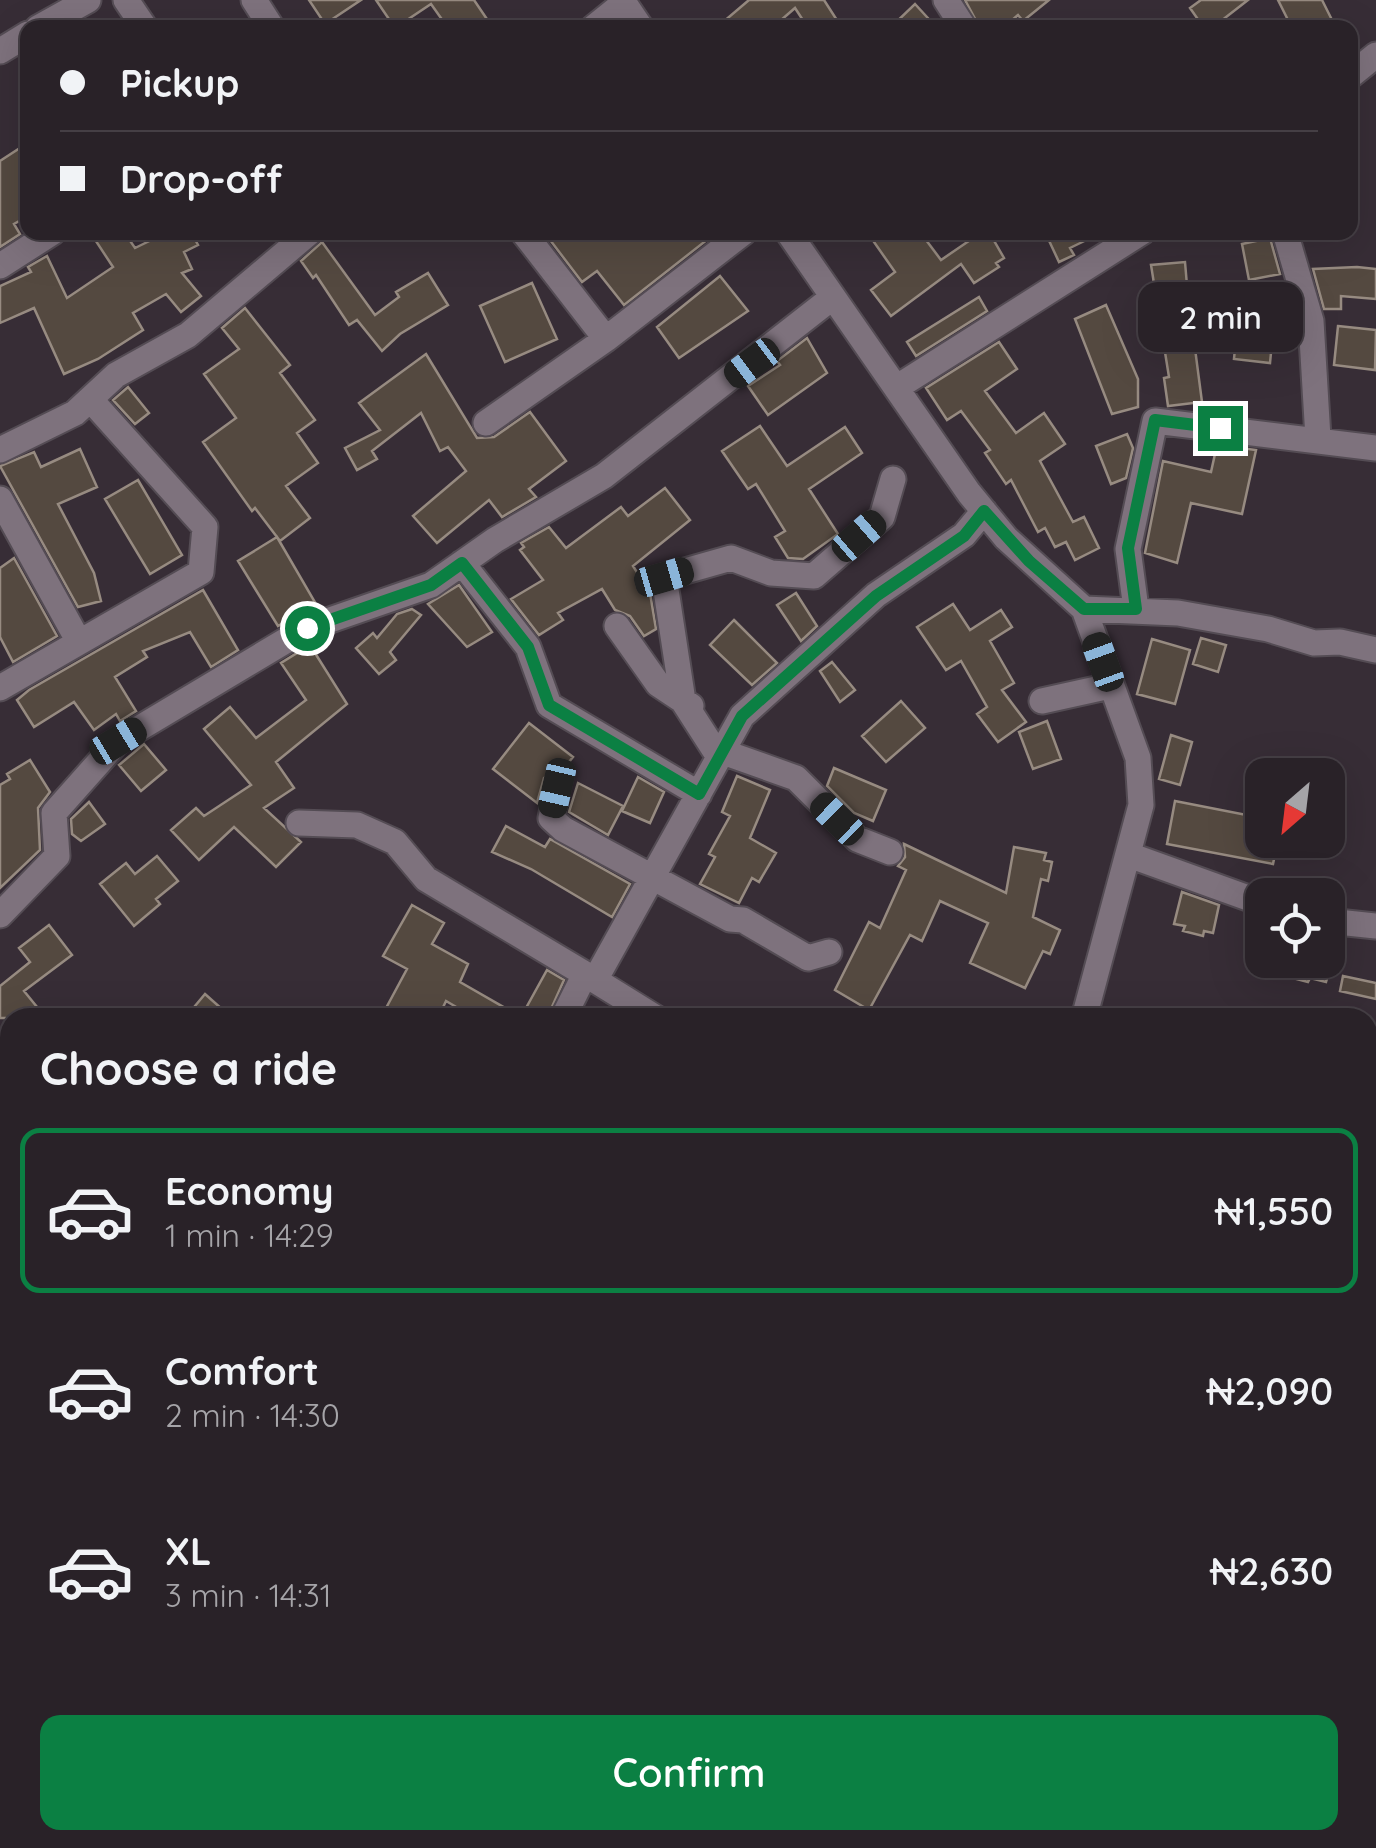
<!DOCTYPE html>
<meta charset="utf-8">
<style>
:root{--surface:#292228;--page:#312a30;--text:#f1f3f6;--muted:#a5a4a8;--line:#453f45;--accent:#0b8043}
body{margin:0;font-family:Quicksand,sans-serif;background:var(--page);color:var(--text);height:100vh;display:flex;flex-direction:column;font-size:38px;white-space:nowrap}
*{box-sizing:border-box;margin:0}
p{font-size:32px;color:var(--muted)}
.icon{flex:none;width:55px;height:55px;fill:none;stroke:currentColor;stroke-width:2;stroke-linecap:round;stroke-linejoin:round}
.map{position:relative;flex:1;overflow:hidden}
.sheet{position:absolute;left:0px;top:1008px;width:1378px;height:842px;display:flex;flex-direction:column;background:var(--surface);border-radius:30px 30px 0 0;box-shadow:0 10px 40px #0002,0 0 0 2px var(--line)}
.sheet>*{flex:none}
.banner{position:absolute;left:20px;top:20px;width:1338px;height:220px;border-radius:20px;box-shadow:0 10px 40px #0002,0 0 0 2px var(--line);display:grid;align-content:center;height:220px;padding:0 40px;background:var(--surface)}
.needle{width:65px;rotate:208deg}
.tools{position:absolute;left:1245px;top:758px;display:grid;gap:20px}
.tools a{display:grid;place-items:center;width:100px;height:100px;border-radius:20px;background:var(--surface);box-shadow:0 10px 40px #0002,0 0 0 2px var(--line);font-size:50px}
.end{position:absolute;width:45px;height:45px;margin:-22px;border:12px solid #0b8043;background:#fff;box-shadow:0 0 0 5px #fff}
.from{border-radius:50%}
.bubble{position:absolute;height:70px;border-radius:20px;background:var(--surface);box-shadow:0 10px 40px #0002,0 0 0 2px var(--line);font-size:32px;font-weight:600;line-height:70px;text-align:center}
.car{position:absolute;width:30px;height:60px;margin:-30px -15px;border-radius:12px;box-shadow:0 0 8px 2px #0007;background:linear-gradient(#222 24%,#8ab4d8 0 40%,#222 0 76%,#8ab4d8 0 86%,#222 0)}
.banner b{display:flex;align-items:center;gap:35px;height:95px;font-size:38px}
.banner b+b{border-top:2px solid var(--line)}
.banner i{width:25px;height:25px;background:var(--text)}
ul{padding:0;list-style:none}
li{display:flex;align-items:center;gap:30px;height:165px;margin:0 20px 15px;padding:0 20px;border:5px solid transparent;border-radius:20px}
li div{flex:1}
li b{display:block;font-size:38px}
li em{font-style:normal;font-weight:600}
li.selected{border-color:var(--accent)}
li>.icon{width:90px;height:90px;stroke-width:1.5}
h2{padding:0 40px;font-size:45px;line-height:120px}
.primary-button{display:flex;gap:20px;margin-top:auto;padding:20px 40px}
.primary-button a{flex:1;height:115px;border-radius:20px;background:var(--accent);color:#fff;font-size:40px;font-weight:600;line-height:115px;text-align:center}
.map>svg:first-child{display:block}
.building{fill:#544940;stroke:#978b81;stroke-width:2.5}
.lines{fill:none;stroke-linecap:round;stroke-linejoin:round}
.minor-casing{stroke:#544c54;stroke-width:29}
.minor{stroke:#7e727d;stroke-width:25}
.route{stroke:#0b8043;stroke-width:12}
</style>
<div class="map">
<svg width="1376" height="1848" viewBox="0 0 1376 1848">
<rect width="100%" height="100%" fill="#372d36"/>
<path class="building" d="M309 0H361L325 24Z
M376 0H474L493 28H448L431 4 395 28Z
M749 0H824L842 28H808L795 8 772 28H716Z
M965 0H1049L1023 21 1018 15 1003 28H980Z
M1201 0H1248L1212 28H1204L1190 8Z
M1278 0H1322L1336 28H1292Z
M915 4 937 28H890Z
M20 148 28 159V216L14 224 20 234 0 247V161Z
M90 232H124L135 248 168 232H191L198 245 184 252 192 269 182 273 201 296 181 312 166 294 133 313 143 330 98 359 64 374 34 308 0 323V286L31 272 28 267 47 256 67 298 113 267Z
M544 232H717L624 305 597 271 582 282Z
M867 232H920L941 260 982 232H989L1004 258 996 263 999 267 974 283 961 264 891 316 871 290 895 272Z
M1045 232H1103L1070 248 1074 255 1059 262Z
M1270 238 1280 274 1249 280 1242 244Z
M322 242 375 315 399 297 396 292 428 273 448 305 400 334 382 351 357 320 349 325 316 275 313 278 301 261Z
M1185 262 1189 309 1220 306 1224 339 1194 341 1202 402 1168 406 1164 378 1169 377 1151 265Z
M1357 267 1376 269V299L1341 296V309H1324L1313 269Z
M720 276 748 311 679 358 657 327Z
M532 283 557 339 505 362 480 306Z
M979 297 987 311 916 356 907 342Z
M1106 305 1138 379V407L1112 414 1075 319Z
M245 308 290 365 280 373 315 420 297 433 318 463 286 486 310 518 280 541 255 508 252 511 203 442 236 418 204 374 239 349 222 328Z
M1338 326 1376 330 1375 370 1334 365Z
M1237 328 1273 332 1270 363 1234 359Z
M807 338 827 373 768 415 748 386 780 365 777 361Z
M999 342 1017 369 985 391 1016 433 1044 413 1065 444 1040 461 1073 522 1084 517 1099 548 1075 560 1066 542 1055 547 1045 528 1038 532 1011 480 1006 484 985 453 990 450 961 411 947 420 926 388Z
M426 354 477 438 494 437 530 412 566 461 529 489 536 497 502 517 489 500 437 543 413 516 466 471 448 447 440 451 421 413 372 451 377 459 357 470 345 448 380 430 359 403Z
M128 387 149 413 135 424 113 400Z
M760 426 787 466 845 427 862 453 809 489 838 534 803 559 788 558 775 537 785 531 756 484 748 489 722 451Z
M1127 434 1133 448 1126 478 1111 484 1096 446Z
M1217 445 1256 450 1242 514 1191 503 1177 563 1145 553 1163 461 1211 472Z
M80 449 97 487 58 504 94 573 101 601 78 607 0 466 34 452 41 467Z
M138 480 182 555 150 574 105 499Z
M665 488 690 520 633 566 650 593 656 629 644 636 630 616 615 610 602 589 558 613 563 620 539 635 511 599 543 580 520 550 524 547 521 543 549 527 566 548 621 507 628 516Z
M277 537 316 604 278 626 238 561Z
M14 558 57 636 13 662 0 637V568Z
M459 585 492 632 467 647 428 604Z
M203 590 238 650 211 667 190 632 143 651 147 657 115 677 136 711 120 721 116 714 94 730 74 702 34 727 17 700 29 690Z
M796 593 817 626 801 641 777 605Z
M953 604 970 630 1001 610 1012 627 990 641 1014 683 1002 690 1026 722 998 742 977 714 987 707 961 661 946 670 917 627Z
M412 609 421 615 390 652 396 660 379 674 356 648 373 633 377 638 397 614Z
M734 620 777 663 752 685 710 645Z
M1201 638 1226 645 1218 672 1193 664Z
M1152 639 1190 650 1175 704 1137 694Z
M310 645 347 704 276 762 294 788 264 808 301 842 276 867 234 827 199 860 171 830 196 808 204 816 251 785 204 729 230 707 256 738 306 700 281 663Z
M832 662 855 690 840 702 820 671Z
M901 701 925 728 886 762 862 736Z
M1047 721 1061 759 1033 769 1019 732Z
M529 723 573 757 561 772 544 778 537 803 493 769Z
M1171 735 1192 742 1180 785 1159 779Z
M144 744 166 770 141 791 119 765Z
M30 760 50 792 38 808 40 850 0 888V785L10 779 7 774Z
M834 768 886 790 873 821 854 813 827 786Z
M737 776 770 790 750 838 776 853 759 882 752 878 739 903 700 884 715 857 709 854 730 816 722 812Z
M638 777 664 792 650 823 622 811Z
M578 783 623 806 608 835 569 812Z
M1175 801 1262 818V840H1278L1273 864 1167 844Z
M89 802 105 824 81 841 72 834 71 819Z
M506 826 545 847 550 839 630 884 612 917 531 869 492 852Z
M904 844 1006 893 1014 847 1046 853 1044 860 1052 862 1048 881 1041 879 1033 917 1060 930 1050 954 1043 951 1025 988 970 963 988 923 940 901 922 941 910 935 869 1010 835 990 869 922 880 928 906 870 898 866 905 857Z
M157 856 178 881 156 899 160 904 134 926 100 884 126 863 135 874Z
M1182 892 1219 905 1213 933 1204 931 1203 936 1183 931 1185 926 1174 924Z
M412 905 444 923 432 944 468 964 460 982 521 1017 547 970 564 980 547 1018H475L446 1001 438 1018H399L385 1010 407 969 383 956Z
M49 925 72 955 24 991 46 1018H0V986L30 962 19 948Z
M1278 960H1332L1326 982 1310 978 1308 982 1274 973Z
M1343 976 1376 983V999L1340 991Z
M205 994 232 1018H185Z"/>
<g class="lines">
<defs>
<path id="minor" d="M126 0 145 28
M254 0 272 28
M622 0 641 28
M946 0 964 28
M38 28 88 0
M593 28 624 3
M0 51 28 34
M1350 76 1376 55
M523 232 606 339
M788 232 969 493 1006 538 1084 609 1138 758 1141 805 1084 1018
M1285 232 1311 321 1318 438
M0 266 53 232
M899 386 1142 232
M486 423 606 339 744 232
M0 450 75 413 116 375 188 335 310 232
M0 499 79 642
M462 563 528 647 549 705 699 794
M1084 609 1178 613 1268 629 1314 643 1340 642 1376 650
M1136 609 1128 549 1155 421 1376 448
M617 626 658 684 691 706
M0 688 201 572 205 527 90 399
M1042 701 1110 686
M723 752 796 778 857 839 890 852
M719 757 683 701 664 577 731 558 771 573 814 576 882 517 893 479
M557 788 551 818 563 829 730 919 743 920 808 958 829 952
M299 823 357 825 395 842 426 879 585 974
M1129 855 1262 903
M0 915 57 856 54 813 118 741 307 628 431 585 495 540 604 476 833 297
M1328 921 1376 926
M595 980 742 716 876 595 964 535 984 511
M563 1018 585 974 656 1018
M1368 1244 1371 1247 1368 1253
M0 1463 10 1452
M0 1505 10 1502
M1368 1705 1376 1710
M0 1783 10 1798
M24 1840 26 1848
M467 1840 474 1848
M565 1840 567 1848
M761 1840 768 1848
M1058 1840 1071 1848
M872 1848 880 1840"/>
</defs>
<use href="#minor" class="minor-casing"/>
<use href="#minor" class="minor"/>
</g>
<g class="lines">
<path class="route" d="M307 628 431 585 462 563 528 647 549 705 699 794 742 716 876 596 964 536 984 511 1029 561 1084 609H1136L1128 548 1155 420 1220 428"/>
</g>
</svg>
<div class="tools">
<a><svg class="needle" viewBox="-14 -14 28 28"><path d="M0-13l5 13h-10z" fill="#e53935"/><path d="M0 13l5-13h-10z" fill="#a5a4a8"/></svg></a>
<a><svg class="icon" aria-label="locate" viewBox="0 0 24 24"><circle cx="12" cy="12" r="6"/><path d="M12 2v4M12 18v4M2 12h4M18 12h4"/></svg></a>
</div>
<i class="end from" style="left:307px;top:628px"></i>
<i class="end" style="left:1220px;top:428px"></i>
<div class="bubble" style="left:1138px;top:282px;width:165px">2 min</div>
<i class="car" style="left:752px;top:363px;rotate:233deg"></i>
<i class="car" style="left:859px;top:536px;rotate:49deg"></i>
<i class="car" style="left:664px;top:577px;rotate:74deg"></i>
<i class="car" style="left:1103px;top:662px;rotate:340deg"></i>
<i class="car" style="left:118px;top:741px;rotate:59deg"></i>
<i class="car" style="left:557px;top:788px;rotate:193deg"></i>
<i class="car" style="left:837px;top:819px;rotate:314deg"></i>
<div class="banner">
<b><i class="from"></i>Pickup</b>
<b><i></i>Drop-off</b>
</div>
<section class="sheet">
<h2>Choose a ride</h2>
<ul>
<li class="selected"><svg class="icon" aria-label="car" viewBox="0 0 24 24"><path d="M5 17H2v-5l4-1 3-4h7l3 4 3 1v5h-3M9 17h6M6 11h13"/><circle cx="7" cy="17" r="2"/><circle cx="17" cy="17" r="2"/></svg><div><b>Economy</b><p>1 min · 14:29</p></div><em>₦1,550</em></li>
<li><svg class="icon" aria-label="car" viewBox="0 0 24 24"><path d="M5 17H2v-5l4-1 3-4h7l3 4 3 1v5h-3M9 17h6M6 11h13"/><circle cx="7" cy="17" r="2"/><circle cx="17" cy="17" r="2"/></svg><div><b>Comfort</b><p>2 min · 14:30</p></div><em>₦2,090</em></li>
<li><svg class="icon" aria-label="car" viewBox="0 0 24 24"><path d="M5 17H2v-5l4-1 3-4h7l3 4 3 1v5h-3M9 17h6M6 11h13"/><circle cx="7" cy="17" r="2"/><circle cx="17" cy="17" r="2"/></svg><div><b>XL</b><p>3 min · 14:31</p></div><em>₦2,630</em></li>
</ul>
<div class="primary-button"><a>Confirm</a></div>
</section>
</div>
